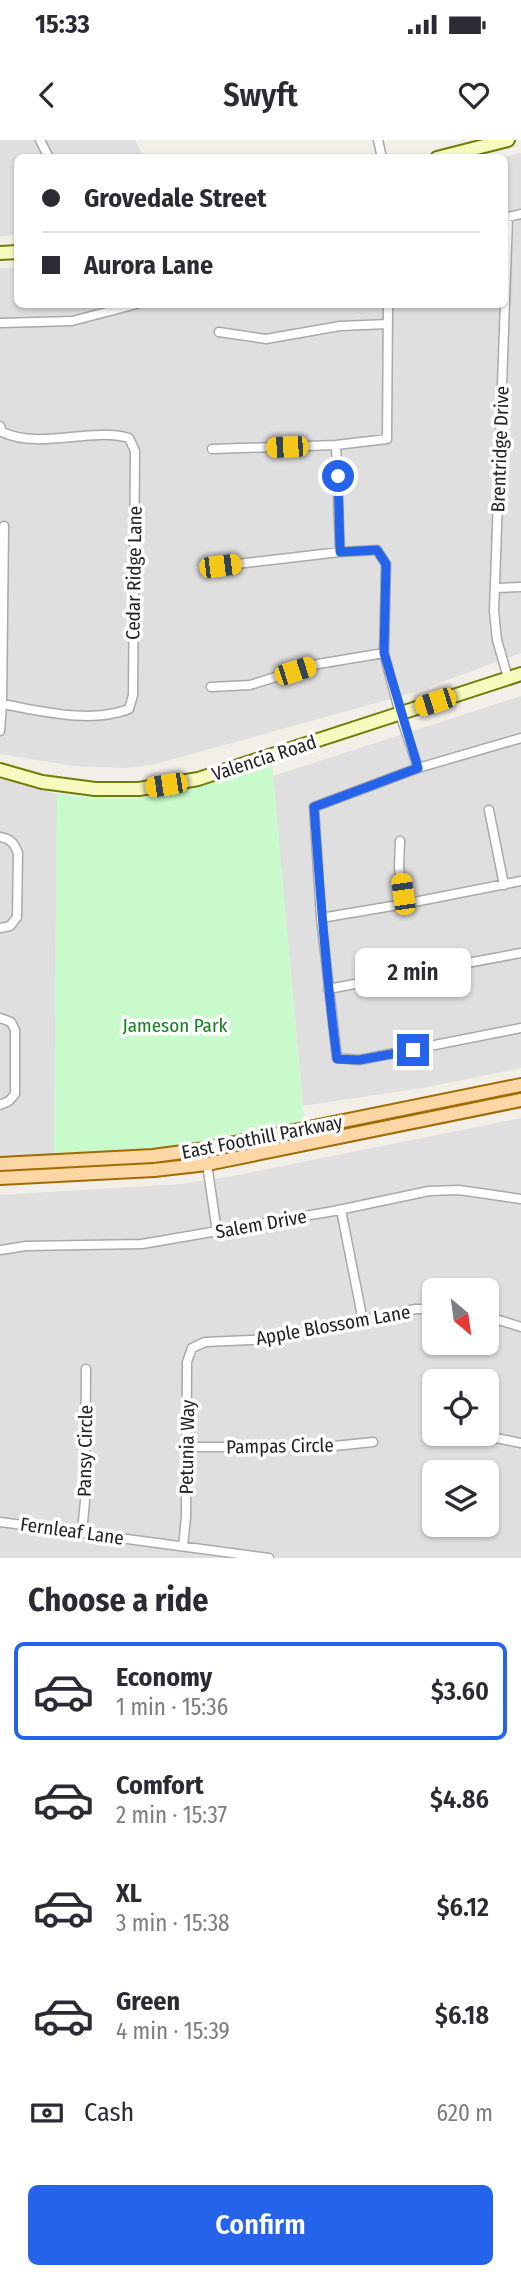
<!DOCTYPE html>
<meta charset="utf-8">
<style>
:root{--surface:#fff;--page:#f2f2f3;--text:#2b2b33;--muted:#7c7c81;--line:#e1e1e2;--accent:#2563eb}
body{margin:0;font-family:"Fira Sans Condensed",sans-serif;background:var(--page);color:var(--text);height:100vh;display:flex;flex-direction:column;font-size:26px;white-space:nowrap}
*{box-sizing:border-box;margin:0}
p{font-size:23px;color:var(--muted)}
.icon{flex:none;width:38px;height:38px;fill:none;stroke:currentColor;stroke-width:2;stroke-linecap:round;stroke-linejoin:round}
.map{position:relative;height:1418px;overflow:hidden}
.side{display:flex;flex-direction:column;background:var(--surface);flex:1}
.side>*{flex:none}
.top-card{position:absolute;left:14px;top:14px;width:494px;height:154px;border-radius:10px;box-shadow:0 2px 5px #0004;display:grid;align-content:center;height:154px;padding:0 28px;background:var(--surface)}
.needle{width:46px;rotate:151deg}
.controls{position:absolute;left:422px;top:1138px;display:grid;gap:14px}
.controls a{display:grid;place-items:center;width:77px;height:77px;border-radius:10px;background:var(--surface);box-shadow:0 2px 5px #0004;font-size:35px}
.end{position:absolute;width:32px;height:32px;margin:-16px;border:9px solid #2563eb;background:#fff;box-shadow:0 0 0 4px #fff}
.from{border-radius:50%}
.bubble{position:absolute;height:49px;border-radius:10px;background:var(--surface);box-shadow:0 2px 5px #0004;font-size:23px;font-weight:600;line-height:49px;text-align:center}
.car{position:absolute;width:21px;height:42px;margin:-21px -10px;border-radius:9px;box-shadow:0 0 5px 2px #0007;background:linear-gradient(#f5c518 24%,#345 0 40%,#f5c518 0 76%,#345 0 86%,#f5c518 0)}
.top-card b{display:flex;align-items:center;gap:24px;height:66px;font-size:26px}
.top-card b+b{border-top:2px solid var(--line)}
.top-card i{width:18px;height:18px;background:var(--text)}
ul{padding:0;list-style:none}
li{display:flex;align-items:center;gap:21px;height:98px;margin:0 14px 10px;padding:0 14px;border:4px solid transparent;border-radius:10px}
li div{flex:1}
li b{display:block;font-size:26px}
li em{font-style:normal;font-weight:600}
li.selected{border-color:var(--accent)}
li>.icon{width:63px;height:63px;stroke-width:1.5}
h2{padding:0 28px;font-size:32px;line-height:84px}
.pay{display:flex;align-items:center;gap:18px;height:77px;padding:0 28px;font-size:26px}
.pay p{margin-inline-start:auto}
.button{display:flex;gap:14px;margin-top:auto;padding:14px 28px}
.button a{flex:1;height:80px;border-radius:10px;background:var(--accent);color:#fff;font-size:28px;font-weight:600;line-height:80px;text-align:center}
.status{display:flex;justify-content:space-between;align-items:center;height:49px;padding:0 35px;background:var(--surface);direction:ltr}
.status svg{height:19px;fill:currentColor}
header{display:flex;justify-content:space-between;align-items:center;height:91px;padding:0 28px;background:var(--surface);font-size:32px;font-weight:600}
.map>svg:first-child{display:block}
.residential{fill:#e0dfdf;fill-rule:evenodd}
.park{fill:#c8facc}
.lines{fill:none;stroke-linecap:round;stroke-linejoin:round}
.street-casing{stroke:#a9a9a9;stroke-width:11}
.secondary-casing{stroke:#707d05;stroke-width:16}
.primary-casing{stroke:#a06b00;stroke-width:16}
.street{stroke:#fff;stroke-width:8}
.secondary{stroke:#f7fabf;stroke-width:12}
.primary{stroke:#fcd6a4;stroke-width:12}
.route{stroke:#2563eb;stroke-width:9}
.labels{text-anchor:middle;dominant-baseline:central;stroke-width:7;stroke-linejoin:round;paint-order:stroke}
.street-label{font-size:19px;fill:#222;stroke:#fff}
.park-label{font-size:19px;fill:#0c8416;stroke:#fff}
</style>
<div class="status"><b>15:33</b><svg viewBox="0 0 49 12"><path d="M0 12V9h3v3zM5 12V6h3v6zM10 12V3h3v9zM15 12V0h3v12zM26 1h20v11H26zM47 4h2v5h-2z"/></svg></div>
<header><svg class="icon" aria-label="back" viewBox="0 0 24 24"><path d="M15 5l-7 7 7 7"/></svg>Swyft<svg class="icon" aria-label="heart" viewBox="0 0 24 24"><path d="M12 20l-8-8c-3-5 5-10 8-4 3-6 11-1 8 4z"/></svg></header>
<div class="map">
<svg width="521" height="1418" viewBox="0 0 521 1418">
<rect width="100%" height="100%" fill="#f2efe9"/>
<path class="residential" d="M0 0H135L144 17 18 18 17 95 0 96Z
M521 13V513L412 553 152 625 124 628 74 626 0 614V128H17L18 164H504V18L502 17Z
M521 556V928L428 947 303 966 273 636Z
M0 638 57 654 54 1015 0 1016Z
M521 978V1418H0V1055L181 1044 233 1036ZM434 1150H486V1202H434ZM434 1241H486V1293H434ZM434 1332H486V1384H434Z"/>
<path class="park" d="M272 624 304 981 180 1006 54 1015 57 654C90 658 128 661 161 655 199 648 235 635 272 624Z"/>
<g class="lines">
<defs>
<path id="street" d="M40 0 49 18
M378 0 382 18
M0 183 72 181 137 164
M219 192 266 199 340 186 388 184
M0 286 2 292C42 310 88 287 129 298L135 311 133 555 129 569C90 584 42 571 2 564
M336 305 340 412
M212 309 336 305 387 299 388 164
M220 426 340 412 377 410 386 424 384 513 400 574 418 628
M496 448 521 447
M508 538 497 500 494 471 508 77 521 74
M211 547 250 545 318 524 384 513
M0 591 2 564 4 386
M521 598 418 628 314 667 321 778 337 918 359 920 521 888
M489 670 504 745
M0 697C11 699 14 703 18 713L17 777 10 786 0 788
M400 701 399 727 404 764
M321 778 404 764 521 741
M328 849 521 813
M0 878 11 882 15 890V954L9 961 0 965
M207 1024 217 1092
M341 1070 363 1181
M0 1110 26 1106 142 1104 334 1071 429 1051 459 1050 521 1059
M486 1176 521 1187
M471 1293 521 1303
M187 1307H325L373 1302
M0 1382 269 1418
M82 1392 85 1361 86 1229
M183 1406 186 1377 187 1222 192 1208 205 1202 270 1199 416 1169H434"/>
<path id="secondary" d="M437 18 508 0
M0 113 18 112
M0 630 42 642 95 649H139L198 639 521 534"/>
<path id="primary" d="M0 1024 153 1016 205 1009 521 945
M0 1038 154 1030 207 1024 521 960"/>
</defs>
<use href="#street" class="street-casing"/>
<use href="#secondary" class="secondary-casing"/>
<use href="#primary" class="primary-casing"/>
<use href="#street" class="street"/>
<use href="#secondary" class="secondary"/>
<use href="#primary" class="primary"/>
</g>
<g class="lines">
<path class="route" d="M338 336 340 412 377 410 386 424 384 513 418 628 314 667C320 751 326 835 337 919L359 920 413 910"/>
</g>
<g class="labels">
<g class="street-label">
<text transform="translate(500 309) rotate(-88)">Brentridge Drive</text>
<text transform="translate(134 433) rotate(-89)">Cedar Ridge Lane</text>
<text transform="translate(264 618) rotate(-18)">Valencia Road</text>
<text transform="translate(262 997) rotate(-11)">East Foothill Parkway</text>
<text transform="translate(261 1084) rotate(-10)">Salem Drive</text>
<text transform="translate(333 1185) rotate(-10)">Apple Blossom Lane</text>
<text transform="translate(280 1306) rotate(-1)">Pampas Circle</text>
<text transform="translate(187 1307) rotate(-89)">Petunia Way</text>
<text transform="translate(85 1311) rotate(-89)">Pansy Circle</text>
<text transform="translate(72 1391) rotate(8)">Fernleaf Lane</text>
</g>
<g class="park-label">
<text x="175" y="885">Jameson Park</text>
</g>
</g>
</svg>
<div class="controls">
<a><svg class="needle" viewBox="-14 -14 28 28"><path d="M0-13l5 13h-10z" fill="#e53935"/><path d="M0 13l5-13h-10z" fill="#7c7c81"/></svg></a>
<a><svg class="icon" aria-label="locate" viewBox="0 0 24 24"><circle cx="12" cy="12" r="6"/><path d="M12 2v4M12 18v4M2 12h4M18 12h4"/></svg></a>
<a><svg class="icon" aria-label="layers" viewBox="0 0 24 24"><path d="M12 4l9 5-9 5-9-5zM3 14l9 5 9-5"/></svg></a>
</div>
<i class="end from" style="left:338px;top:336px"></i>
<i class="end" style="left:413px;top:910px"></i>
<div class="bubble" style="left:355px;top:808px;width:116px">2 min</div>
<i class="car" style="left:287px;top:307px;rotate:268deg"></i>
<i class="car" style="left:220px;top:426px;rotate:83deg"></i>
<i class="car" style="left:295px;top:531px;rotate:72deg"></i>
<i class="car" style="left:435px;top:562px;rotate:252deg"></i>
<i class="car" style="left:166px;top:645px;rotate:261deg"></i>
<i class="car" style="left:403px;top:754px;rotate:352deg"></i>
<div class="top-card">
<b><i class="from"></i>Grovedale Street</b>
<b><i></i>Aurora Lane</b>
</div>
</div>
<section class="side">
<h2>Choose a ride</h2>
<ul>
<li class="selected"><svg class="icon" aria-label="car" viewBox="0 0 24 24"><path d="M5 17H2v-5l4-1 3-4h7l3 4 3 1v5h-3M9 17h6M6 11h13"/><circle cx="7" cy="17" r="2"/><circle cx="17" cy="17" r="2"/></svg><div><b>Economy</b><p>1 min · 15:36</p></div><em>$3.60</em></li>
<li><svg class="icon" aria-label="car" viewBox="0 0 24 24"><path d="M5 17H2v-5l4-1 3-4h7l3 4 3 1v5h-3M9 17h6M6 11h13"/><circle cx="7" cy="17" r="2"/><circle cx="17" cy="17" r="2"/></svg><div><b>Comfort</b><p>2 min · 15:37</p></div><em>$4.86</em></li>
<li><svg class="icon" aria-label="car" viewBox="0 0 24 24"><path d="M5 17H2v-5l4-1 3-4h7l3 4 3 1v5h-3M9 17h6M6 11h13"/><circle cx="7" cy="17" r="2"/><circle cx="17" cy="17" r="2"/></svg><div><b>XL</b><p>3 min · 15:38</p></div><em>$6.12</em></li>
<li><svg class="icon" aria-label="car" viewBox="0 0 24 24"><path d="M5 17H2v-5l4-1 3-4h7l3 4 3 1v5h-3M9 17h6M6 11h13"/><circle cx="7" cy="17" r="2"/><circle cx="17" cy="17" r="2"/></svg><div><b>Green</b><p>4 min · 15:39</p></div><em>$6.18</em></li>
</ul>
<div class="pay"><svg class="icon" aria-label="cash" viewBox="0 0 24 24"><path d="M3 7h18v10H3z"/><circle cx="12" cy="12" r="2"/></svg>Cash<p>620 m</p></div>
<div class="button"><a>Confirm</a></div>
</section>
